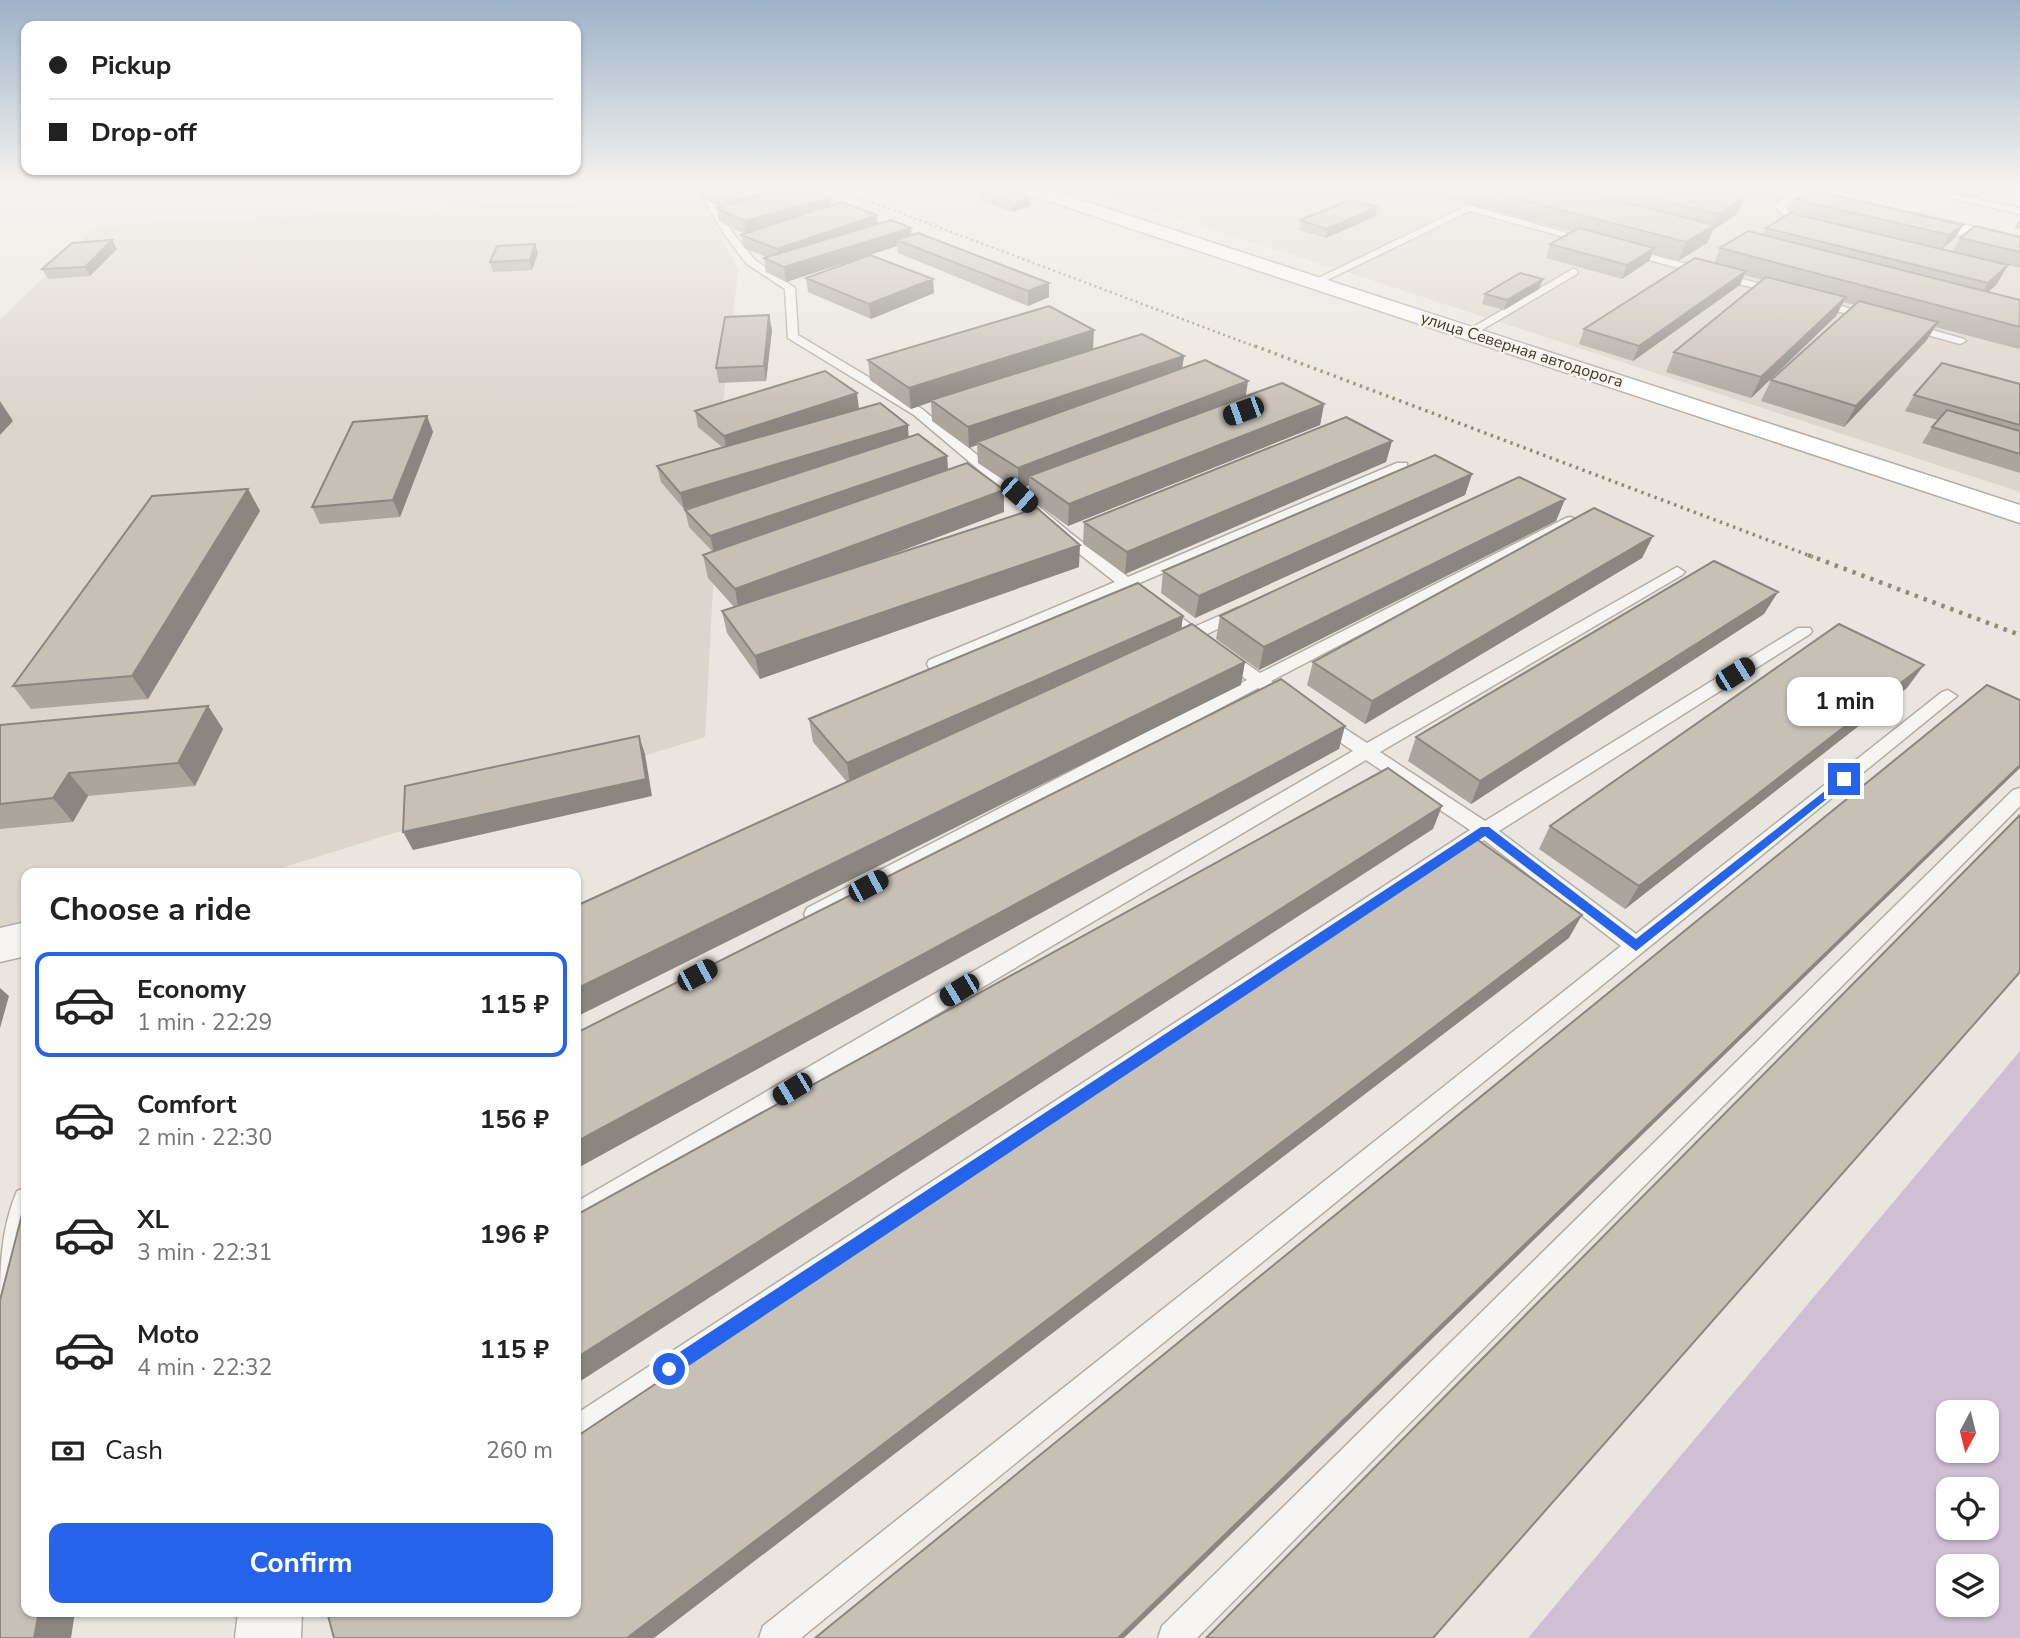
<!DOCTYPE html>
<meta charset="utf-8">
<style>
:root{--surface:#fff;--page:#f2f2f2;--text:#222;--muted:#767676;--line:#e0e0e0;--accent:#2563eb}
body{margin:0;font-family:"Nunito Sans",sans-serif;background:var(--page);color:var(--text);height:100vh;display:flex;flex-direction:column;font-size:26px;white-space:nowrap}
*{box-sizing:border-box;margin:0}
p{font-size:23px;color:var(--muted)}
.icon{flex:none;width:38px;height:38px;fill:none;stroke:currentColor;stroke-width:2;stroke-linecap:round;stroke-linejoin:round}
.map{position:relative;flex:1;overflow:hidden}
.side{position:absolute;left:21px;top:868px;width:560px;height:749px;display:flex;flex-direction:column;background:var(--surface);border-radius:14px;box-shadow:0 2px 5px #0004}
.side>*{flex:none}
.guide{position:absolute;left:21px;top:21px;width:560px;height:154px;border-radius:14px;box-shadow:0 2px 5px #0004;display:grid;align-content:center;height:154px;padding:0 28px;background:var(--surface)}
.needle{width:46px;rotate:187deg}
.fabs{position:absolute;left:1936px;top:1400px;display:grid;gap:14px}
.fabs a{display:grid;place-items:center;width:63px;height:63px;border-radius:14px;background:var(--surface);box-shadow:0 2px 5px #0004;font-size:35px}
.end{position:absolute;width:32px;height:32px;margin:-16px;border:9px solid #2563eb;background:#fff;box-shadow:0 0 0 4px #fff}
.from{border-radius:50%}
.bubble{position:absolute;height:49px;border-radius:14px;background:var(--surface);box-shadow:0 2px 5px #0004;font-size:23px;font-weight:700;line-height:49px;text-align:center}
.car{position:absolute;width:21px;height:42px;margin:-21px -10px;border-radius:9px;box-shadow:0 0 5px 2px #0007;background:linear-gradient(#222 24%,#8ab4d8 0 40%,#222 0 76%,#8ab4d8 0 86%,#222 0)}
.guide b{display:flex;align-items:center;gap:24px;height:66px;font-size:26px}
.guide b+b{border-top:2px solid var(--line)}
.guide i{width:18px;height:18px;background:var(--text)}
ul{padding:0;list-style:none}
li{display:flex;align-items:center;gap:21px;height:105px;margin:0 14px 10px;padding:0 14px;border:4px solid transparent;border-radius:14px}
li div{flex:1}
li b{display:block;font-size:26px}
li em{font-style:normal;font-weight:700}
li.active{border-color:var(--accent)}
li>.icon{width:63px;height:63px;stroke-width:1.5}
h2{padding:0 28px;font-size:32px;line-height:84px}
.pay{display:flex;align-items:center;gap:18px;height:77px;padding:0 28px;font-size:26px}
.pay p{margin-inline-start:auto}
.primary-button{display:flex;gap:14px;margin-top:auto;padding:14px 28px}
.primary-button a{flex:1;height:80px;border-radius:14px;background:var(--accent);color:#fff;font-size:28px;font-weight:700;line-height:80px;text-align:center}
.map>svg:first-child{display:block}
.built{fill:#dcd5cc}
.green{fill:#cebfd4;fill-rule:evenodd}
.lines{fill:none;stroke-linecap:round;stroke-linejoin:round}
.lane-casing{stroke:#b4ada3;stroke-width:3}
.street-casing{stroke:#b4ada3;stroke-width:3}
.secondary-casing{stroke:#b4ada3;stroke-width:3}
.lane{fill:#f7f5f2;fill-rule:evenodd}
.street{fill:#f7f5f2;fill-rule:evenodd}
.secondary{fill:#fff;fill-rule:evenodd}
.rail-far2{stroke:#958876;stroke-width:2.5;stroke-dasharray:2 3.5;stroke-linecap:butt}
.rail-far1{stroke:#958876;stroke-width:3.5;stroke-dasharray:2.5 4.5;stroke-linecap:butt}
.rail{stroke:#958876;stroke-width:4.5;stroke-dasharray:3.5 6;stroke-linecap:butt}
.wall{fill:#aba59c}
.shaded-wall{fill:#8b867f}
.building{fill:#c7c0b5;stroke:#8b867f;stroke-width:2}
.route{fill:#2563eb}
.labels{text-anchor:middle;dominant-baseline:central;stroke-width:5;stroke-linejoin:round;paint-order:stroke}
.far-street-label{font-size:16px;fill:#423726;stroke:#f7f3ee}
</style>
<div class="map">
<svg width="2020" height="1638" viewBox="0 0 2020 1638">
<rect width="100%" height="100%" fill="#eae5de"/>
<path class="built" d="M1076 187H1736L2020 252V492L1285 252Z
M701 195 738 270 723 403 705 737 265 873H26V931L0 937V320L97 226Z"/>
<path class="green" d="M2020 1051V1638H1528ZM1948 1412H1986V1451H1948ZM1948 1489H1986V1528H1948ZM1948 1566H1986V1605H1948Z"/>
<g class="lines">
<defs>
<path id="lane" d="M697 187H705L733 233 755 260 795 288 798 335 922 409 1073 535 1128 577 1397 463H1407V469L1137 584 1194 627 1237 608H1249L1251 611 1249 614 1205 635 1260 673 1566 518 1571 517 1578 521 1271 681 1296 700 1293 704H1281L1258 688 821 920 814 922 807 920 804 914 807 908 1247 680 1192 641H1178L1176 638 1182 633 1125 589 941 668H929L927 664 929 660 1115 582 1063 541 914 415 788 338 785 289 747 264 724 234Z
M1902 187H1917L2020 208V214Z
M1796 191 1803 193 1784 206 1790 212 1815 222V226L1784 216 1774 205Z
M1469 205 1595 241 1590 244 1470 211 1319 284 1310 282Z
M1626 248 1784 290 1785 292 1780 295 1623 253 1621 251Z
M1573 269 1577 270V274L1473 335 1463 333Z
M1815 299 1878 316 1879 318 1874 321 1811 304V300Z
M1907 323 1964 339 1966 341 1960 344 1903 328 1901 326Z
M1677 567 1685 572 1682 575 1380 752 1485 821 1798 628H1810L1812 631 1810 634 1499 831 1636 934 1942 692 1948 690 1957 696 801 1638H759L763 1626 1621 946 1484 840 586 1441 576 1446V1414L1470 830 1366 760 576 1228V1202L1353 751 1315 725 1312 721 1315 717H1327L1367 743Z
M2020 788V806L1197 1638H1158L1162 1626 2013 790Z
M26 1188C28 1229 26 1270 10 1309L0 1313C0 1270 0 1231 17 1191Z"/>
<path id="street" d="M26 922V956L0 962V928Z
M238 1612H302L301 1638H235Z"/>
<path id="secondary" d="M1015 187H1041L2020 505V523L1018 191Z
M1763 187H1795L1860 201 1863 205 1854 210 1766 191Z
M1909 212 2020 237V249L1902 222 1900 218Z"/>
</defs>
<use href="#lane" class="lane-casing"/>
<use href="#street" class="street-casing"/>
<use href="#secondary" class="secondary-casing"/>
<use href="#lane" class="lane"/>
<use href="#street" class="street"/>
<use href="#secondary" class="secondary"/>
<path class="rail-far2" d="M832 187 1259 348"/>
<path class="rail-far1" d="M1255 346 1813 557"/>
<path class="rail" d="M1808 555 2020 635"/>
</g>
<path class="wall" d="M784 187 785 190 832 205 877 215 878 224 911 228V235L1049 297 1028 306 898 253 897 246 786 282 766 272 764 258 766 257 744 248 741 235 744 234 719 221 717 208 721 207 703 199 701 190Z
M1440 187H1698L1744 197 1737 214 1713 230 1707 243 1678 261 1652 254 1649 261 1622 279 1546 258 1550 244 1572 232 1438 196Z
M1816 187H1866L1853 195Z
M1916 187H1990L1977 199Z
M980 192 1030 197V206L1013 212 981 201Z
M1795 199 1963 225 1955 238 1942 249 1789 212Z
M1376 216 1326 238 1299 230 1300 220Z
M2020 219V229L2014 228Z
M1766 228 1997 284 1988 292 2020 300V348L2019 349 1935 327 1926 341 1844 427 1761 401 1771 380 1855 305 1843 302 1836 316 1751 398 1666 372 1674 352 1762 280 1744 275 1740 285 1633 361 1579 344 1584 329 1714 263 1720 248 1763 235Z
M2020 237V268L1952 252 1960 238Z
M117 249 90 276 48 279 42 269Z
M538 253 532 270 493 272 490 262Z
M806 278 934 293 871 319 808 292Z
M1543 279 1539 289 1504 310 1482 304 1485 294Z
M769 315 772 330 766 381 719 383 716 368Z
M1093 349 1184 356 1182 368 1246 396 1324 404 1320 425 1068 526 1029 498V485L1018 490 978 463 977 445 969 448 932 421 931 402 911 409 870 380 868 360Z
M2020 384V473L1922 443 1932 427 1938 420 1905 411 1914 395Z
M859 409 909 437 947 456 948 470 1004 490V512L870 563 1079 567 760 679 727 633 722 611 734 607 708 578 703 555 713 552 689 527 685 510 725 497 684 509 661 482 657 466 722 447 698 427 695 411Z
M427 416 433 432 400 517 320 524 312 507Z
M1392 441 1386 462 1125 574 1083 544 1084 522Z
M1472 474 1465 495 1195 618 1161 593 1163 571Z
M248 489 260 511 148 699 31 709 13 686Z
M1565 499 1556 521 1259 670 1216 639 1220 616Z
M1653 536 1642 558 1365 724 1307 685 1313 662Z
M1764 614 1471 804 1408 761 1416 737Z
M1183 616 1181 629 1241 685 847 782 813 742 809 719Z
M1907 688 1625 909 1539 849 1550 826Z
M208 706 223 729 195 786 88 796 73 822 0 829V725Z"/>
<path class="shaded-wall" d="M784 187 786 195 729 211 728 202Z
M1857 187H1866L1853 195Z
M1984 187H1990L1977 199Z
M1030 197V206L1013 212V203Z
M1744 197 1737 214 1713 230 1707 243 1678 261 1686 242 1713 226 1718 214Z
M831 198 832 211 746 235 744 221Z
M1377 207 1376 216 1326 238 1327 229Z
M877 215 878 228 779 263 777 249Z
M1963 225 1955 238 1942 249 1949 235Z
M911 228 912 242 897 240V246L786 282 784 267Z
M112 240 117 249 90 276 85 267Z
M535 244 538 253 532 270 530 260Z
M1654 248 1649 261 1622 279 1627 265Z
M2008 265 1997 284 1977 302 1988 283Z
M1746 271 1740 285 1633 361 1639 346Z
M933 279 934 293 871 319 869 304Z
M1543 279 1539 289 1504 310 1507 300Z
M1049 283V297L1028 306V291Z
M1846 297 1836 316 1751 398 1761 377Z
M769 315 772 330 766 381 764 366Z
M1938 322 1926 341 1844 427 1856 406Z
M1094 330 1093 349 931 400V402L911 409 909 388Z
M1184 356 1181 376 977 442V445L969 448 968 427Z
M1248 381 1245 401 1029 476V485L1018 490V468Z
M857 393 859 409 727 452 724 436Z
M0 401 13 421 0 435Z
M1324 404 1320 425 1068 526 1069 504Z
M427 416 433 432 400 517 393 500Z
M908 425 909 442 684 509 680 493Z
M1392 441 1386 462 1125 574 1127 552Z
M947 456 948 472 714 553 710 536Z
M1472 474 1465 495 1195 618 1199 596Z
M248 489 260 511 148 699 132 676Z
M1004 490V512L739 612 735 589Z
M1565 499 1556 521 1259 670 1264 647Z
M1653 536 1642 558 1365 724 1372 701Z
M1080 545 1079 567 760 679 755 656Z
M1778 592 1764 614 1471 804 1480 781Z
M1183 616 1180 638 850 786 847 763Z
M1245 662 1241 685 576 1017V989Z
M1924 665 1907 688 1625 909 1639 886Z
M208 706 223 729 195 786 178 763Z
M1345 726 1339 749 576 1169V1142Z
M639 736 645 754 652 796 413 850 403 832Z
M2020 765V768L1124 1638H1118Z
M69 773 88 796 73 822 53 798Z
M1442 806 1433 829 576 1384V1358Z
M1582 915 1569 938 654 1638H627Z
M0 988 9 996 0 1028Z
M39 1612H75L71 1638H34Z"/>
<path class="building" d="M714 187H783L728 202 701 190Z
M798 187H806L831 198 744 221 717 208Z
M998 187 1030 197 1013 203 980 192Z
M1471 187H1562L1715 225 1686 242Z
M1606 187H1698L1744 197 1718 214Z
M1811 190 1963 225 1949 235 1795 199Z
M1351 200 1377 207 1327 229 1300 220Z
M841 202 877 215 777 249 741 235Z
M1790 213 2008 265 1988 283 1766 228Z
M891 220 911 228 784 267 764 258Z
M1975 226 2020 237V252L1960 238Z
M1579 228 1654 248 1627 265 1550 244Z
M1748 231 2020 300V327L1720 248Z
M918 233 1049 283 1028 291 897 240Z
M112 240 85 267 42 269 72 243Z
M535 244 530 260 490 262 497 246Z
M870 255 933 279 869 304 806 278Z
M1695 258 1746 271 1639 346 1584 329Z
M1520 273 1543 279 1507 300 1485 294Z
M1766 277 1846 297 1761 377 1674 352Z
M1859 301 1938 322 1856 406 1771 380Z
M1049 306 1094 330 909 388 868 360Z
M769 315 764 366 716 368 725 317Z
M1142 334 1184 356 968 427 931 400Z
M1205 360 1248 381 1018 468 977 442Z
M1942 363 2020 384V425L1914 395Z
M825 371 857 393 724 436 695 411Z
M1282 383 1324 404 1069 504 1029 476Z
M880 403 908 425 680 493 657 466Z
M1947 410 2020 431V454L1932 427Z
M427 416 393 500 312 507 353 422Z
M1346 417 1392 441 1127 552 1084 522Z
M918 434 947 456 710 536 685 510Z
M1435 455 1472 474 1199 596 1163 571Z
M967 463 1004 490 735 589 703 555Z
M1519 477 1565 499 1264 647 1220 616Z
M248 489 132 676 13 686 152 496Z
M1037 508 1080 545 755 656 722 611Z
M1594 508 1653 536 1372 701 1313 662Z
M1714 561 1778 592 1480 781 1416 737Z
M1138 583 1183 616 847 763 809 719Z
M1192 624 1245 662 576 989V906Z
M1839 624 1924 665 1639 886 1550 826Z
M1281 679 1345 726 576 1142V1033Z
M1987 685 2020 700V765L1118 1638H815Z
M208 706 178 763 69 773 53 798 0 804V725Z
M639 736 646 779 403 832 405 786Z
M1388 768 1442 806 576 1358V1215Z
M2020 815V972L1433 1638H1206Z
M1474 837 1582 915 627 1638H334L327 1612H576V1437Z
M26 1199V1612H39L34 1638H0V1300Z"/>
<linearGradient id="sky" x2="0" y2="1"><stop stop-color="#9db2c7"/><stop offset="0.45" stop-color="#f6f3f0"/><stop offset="1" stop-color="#f6f3f0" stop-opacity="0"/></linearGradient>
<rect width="2020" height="416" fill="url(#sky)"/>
<path class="route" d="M1844 776 1849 779 1848 782 1636 951 1485 836 675 1375 669 1378 663 1375 660 1369 663 1363 1481 827H1489L1636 939Z"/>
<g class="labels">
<g class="far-street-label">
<text transform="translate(1522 350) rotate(18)">улица Северная автодорога</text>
</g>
</g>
</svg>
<div class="fabs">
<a><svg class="needle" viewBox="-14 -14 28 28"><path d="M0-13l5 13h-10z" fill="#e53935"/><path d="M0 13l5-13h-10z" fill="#767676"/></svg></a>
<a><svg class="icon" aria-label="locate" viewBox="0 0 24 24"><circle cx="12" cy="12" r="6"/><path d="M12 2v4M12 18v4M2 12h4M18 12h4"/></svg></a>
<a><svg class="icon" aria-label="layers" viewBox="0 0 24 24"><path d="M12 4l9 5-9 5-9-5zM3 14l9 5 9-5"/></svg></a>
</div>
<i class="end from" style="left:669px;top:1369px"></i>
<i class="end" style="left:1844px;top:779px"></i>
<div class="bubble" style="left:1787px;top:677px;width:116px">1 min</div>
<i class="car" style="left:1243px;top:411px;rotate:250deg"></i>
<i class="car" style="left:1019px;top:495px;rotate:131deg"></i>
<i class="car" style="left:1735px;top:674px;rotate:58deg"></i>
<i class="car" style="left:868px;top:886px;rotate:62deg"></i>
<i class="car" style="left:697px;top:975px;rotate:62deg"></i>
<i class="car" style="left:959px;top:990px;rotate:239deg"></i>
<i class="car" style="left:792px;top:1089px;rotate:239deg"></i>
<div class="guide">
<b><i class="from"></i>Pickup</b>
<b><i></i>Drop-off</b>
</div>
<section class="side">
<h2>Choose a ride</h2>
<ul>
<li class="active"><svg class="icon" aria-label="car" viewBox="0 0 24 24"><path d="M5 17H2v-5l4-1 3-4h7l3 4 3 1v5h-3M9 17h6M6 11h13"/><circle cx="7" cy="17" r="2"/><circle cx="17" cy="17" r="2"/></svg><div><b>Economy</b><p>1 min · 22:29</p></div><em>115 ₽</em></li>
<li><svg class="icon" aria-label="car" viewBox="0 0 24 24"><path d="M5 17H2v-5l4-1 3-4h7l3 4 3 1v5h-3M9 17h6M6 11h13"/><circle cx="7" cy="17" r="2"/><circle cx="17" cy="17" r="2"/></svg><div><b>Comfort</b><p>2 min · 22:30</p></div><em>156 ₽</em></li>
<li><svg class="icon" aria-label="car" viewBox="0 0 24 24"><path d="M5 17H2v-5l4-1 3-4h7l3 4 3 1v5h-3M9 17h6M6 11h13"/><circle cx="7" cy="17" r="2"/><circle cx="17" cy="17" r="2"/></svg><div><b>XL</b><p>3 min · 22:31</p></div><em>196 ₽</em></li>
<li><svg class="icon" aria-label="car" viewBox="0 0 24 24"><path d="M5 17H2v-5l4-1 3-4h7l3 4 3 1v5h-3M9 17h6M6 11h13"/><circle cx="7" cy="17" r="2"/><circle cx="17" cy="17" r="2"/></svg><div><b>Moto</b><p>4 min · 22:32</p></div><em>115 ₽</em></li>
</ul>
<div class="pay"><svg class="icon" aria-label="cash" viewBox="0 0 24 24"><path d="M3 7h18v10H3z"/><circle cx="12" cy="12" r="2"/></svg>Cash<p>260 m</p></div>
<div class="primary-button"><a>Confirm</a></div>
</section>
</div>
